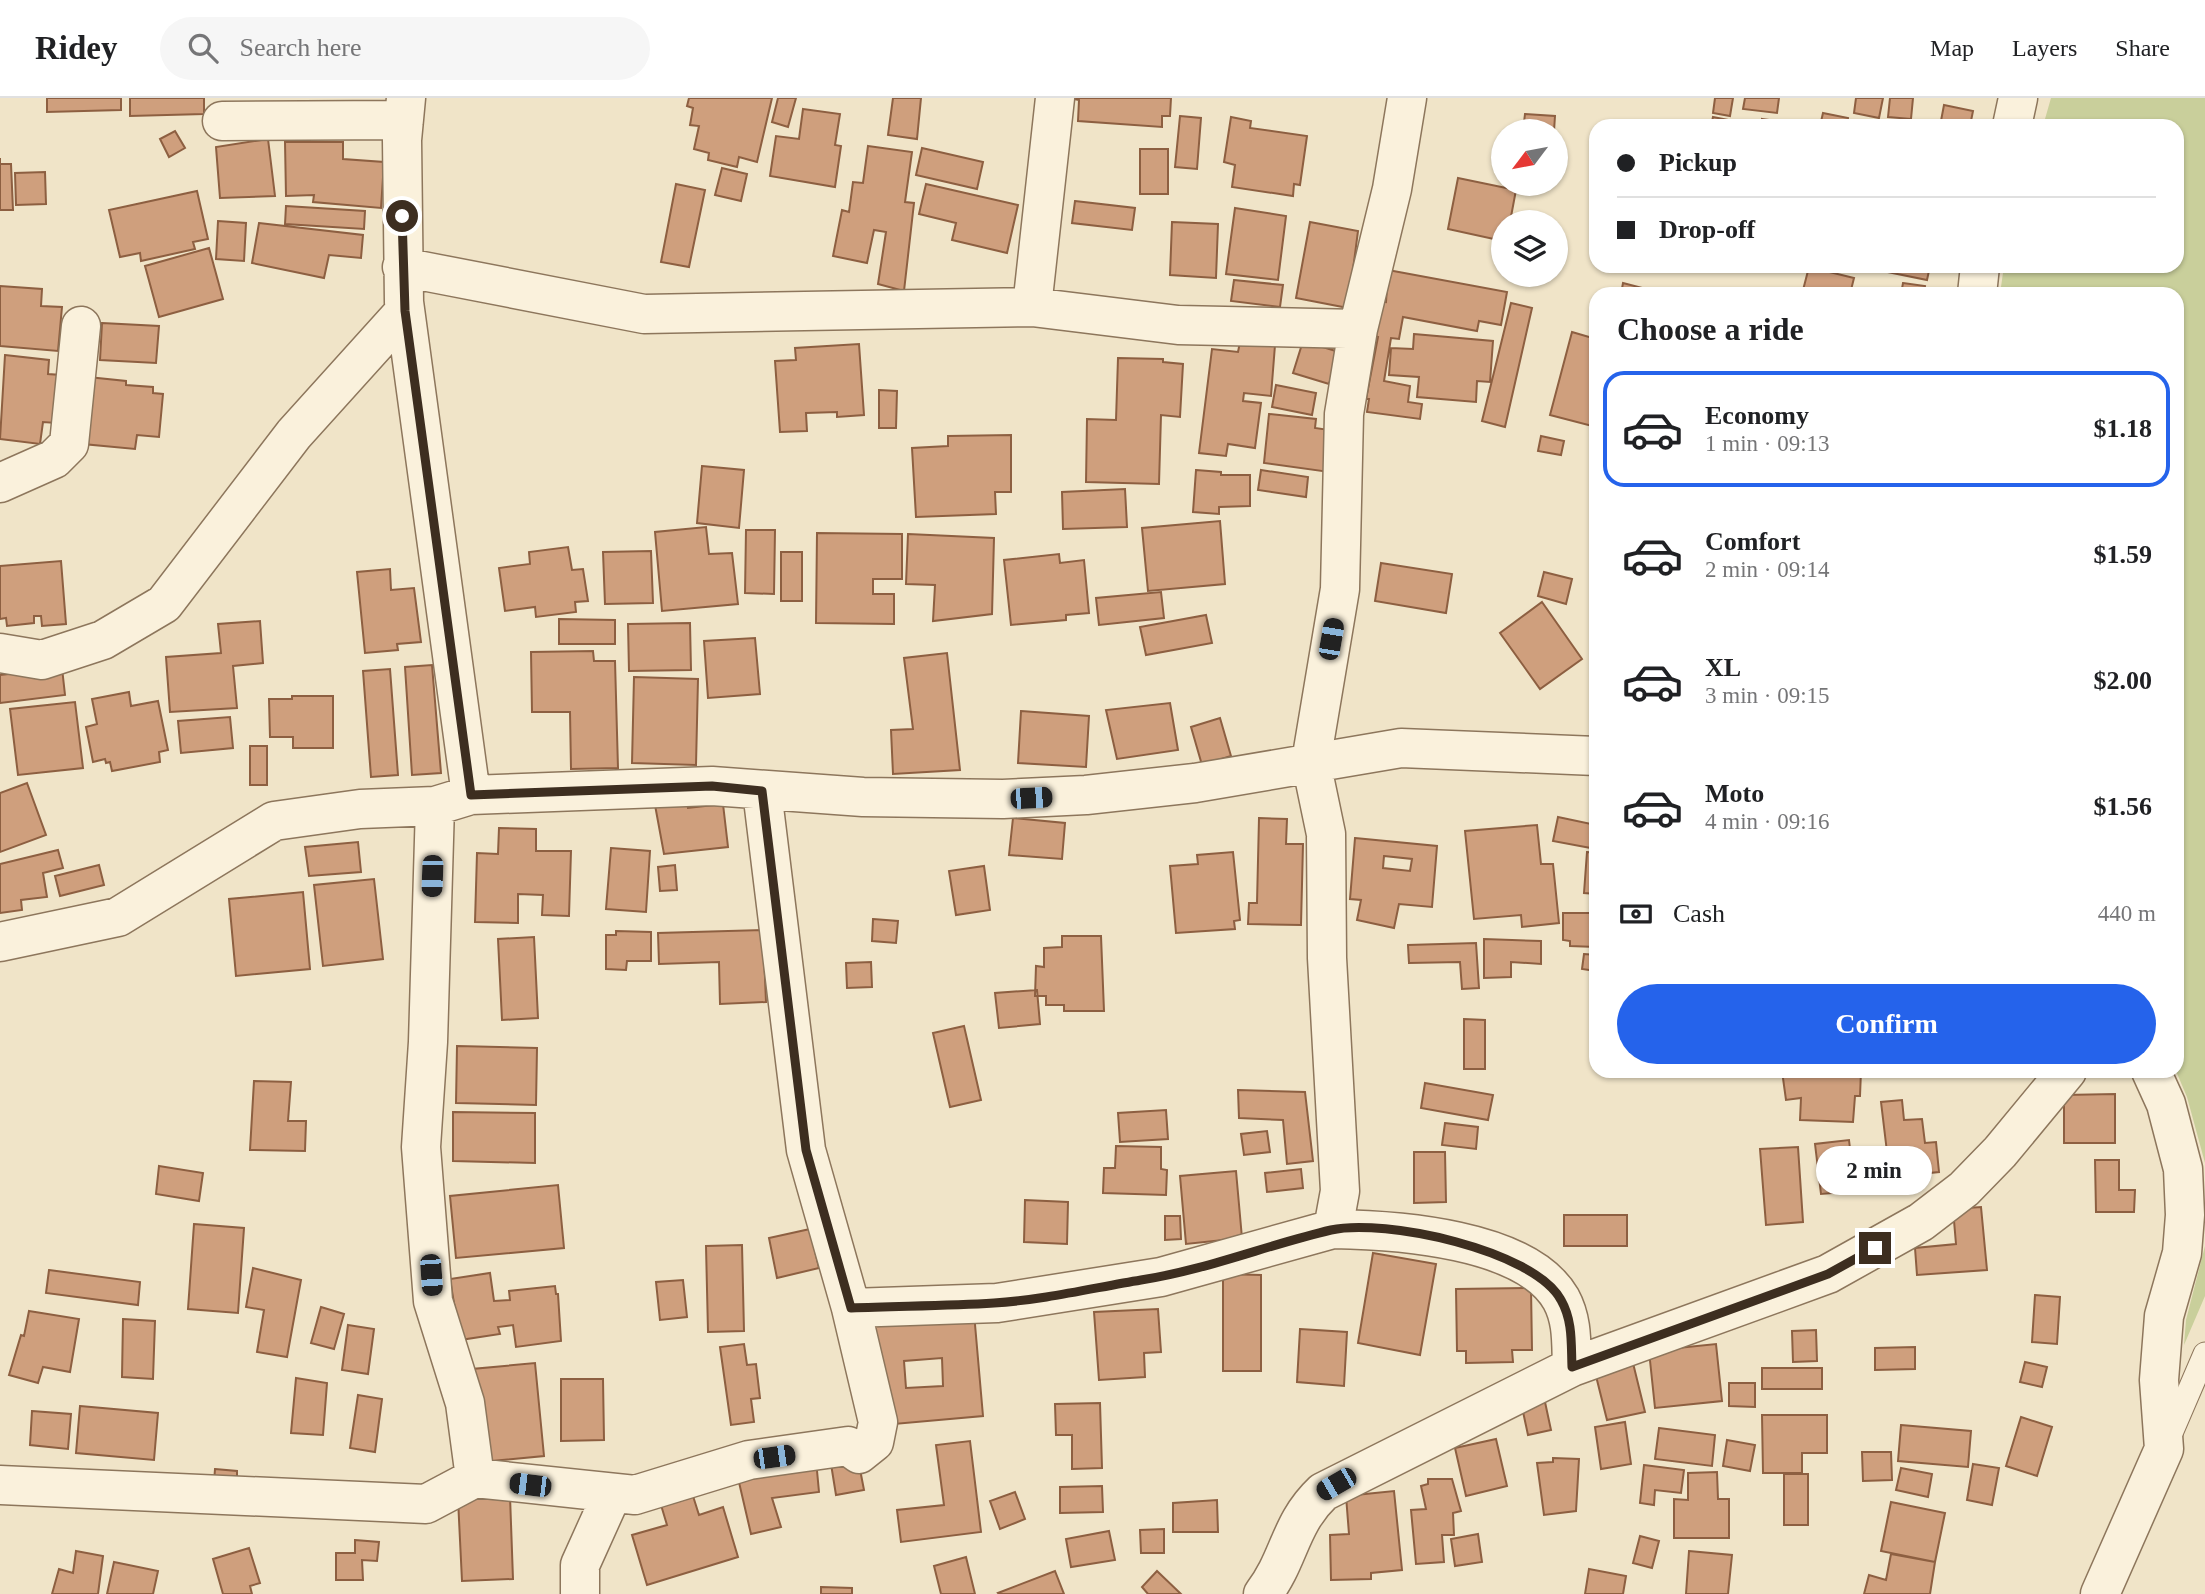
<!DOCTYPE html>
<meta charset="utf-8">
<style>
:root{--surface:#fff;--page:#f6f6f6;--text:#202124;--muted:#757577;--line:#e0e0e0;--accent:#2563eb}
body{margin:0;font-family:"Times New Roman",serif;background:var(--page);color:var(--text);height:100vh;display:flex;flex-direction:column;font-size:26px;white-space:nowrap}
*{box-sizing:border-box;margin:0}
p{font-size:23px;color:var(--muted)}
.icon{flex:none;width:38px;height:38px;fill:none;stroke:currentColor;stroke-width:2;stroke-linecap:round;stroke-linejoin:round}
.map{position:relative;flex:1;overflow:hidden}
.panel{position:absolute;left:1589px;top:189px;width:595px;height:791px;display:flex;flex-direction:column;background:var(--surface);border-radius:21px;box-shadow:0 2px 5px #0004}
.panel>*{flex:none}
.top-card{position:absolute;left:1589px;top:21px;width:595px;height:154px;border-radius:21px;box-shadow:0 2px 5px #0004;display:grid;align-content:center;height:154px;padding:0 28px;background:var(--surface)}
.needle{width:46px;rotate:238deg}
.fabs{position:absolute;left:1491px;top:21px;display:grid;gap:14px}
.fabs a{display:grid;place-items:center;width:77px;height:77px;border-radius:50%;background:var(--surface);box-shadow:0 2px 5px #0004;font-size:35px}
.end{position:absolute;width:32px;height:32px;margin:-16px;border:9px solid #3d2e20;background:#fff;box-shadow:0 0 0 4px #fff}
.from{border-radius:50%}
.bubble{position:absolute;height:49px;border-radius:24px;background:var(--surface);box-shadow:0 2px 5px #0004;font-size:23px;font-weight:800;line-height:49px;text-align:center}
.car{position:absolute;width:21px;height:42px;margin:-21px -10px;border-radius:9px;box-shadow:0 0 5px 2px #0007;background:linear-gradient(#222 24%,#8ab4d8 0 40%,#222 0 76%,#8ab4d8 0 86%,#222 0)}
.top-card b{display:flex;align-items:center;gap:24px;height:66px;font-size:26px}
.top-card b+b{border-top:2px solid var(--line)}
.top-card i{width:18px;height:18px;background:var(--text)}
ul{padding:0;list-style:none}
li{display:flex;align-items:center;gap:21px;height:116px;margin:0 14px 10px;padding:0 14px;border:4px solid transparent;border-radius:21px}
li div{flex:1}
li b{display:block;font-size:26px}
li em{font-style:normal;font-weight:800}
li.current{border-color:var(--accent)}
li>.icon{width:63px;height:63px;stroke-width:1.5}
h2{padding:0 28px;font-size:32px;line-height:84px}
.pay{display:flex;align-items:center;gap:18px;height:77px;padding:0 28px;font-size:26px}
.pay p{margin-inline-start:auto}
.action{display:flex;gap:14px;margin-top:auto;padding:14px 28px}
.action a{flex:1;height:80px;border-radius:42px;background:var(--accent);color:#fff;font-size:28px;font-weight:800;line-height:80px;text-align:center}
header{display:flex;align-items:center;gap:42px;box-sizing:border-box;height:98px;padding:0 35px;background:var(--surface);border-bottom:2px solid var(--line)}
header strong{font-size:33px}
nav{display:flex;gap:38px;margin-inline-start:auto;font-size:24px}
.search{width:490px;height:63px;background:var(--page);display:flex;align-items:center;gap:18px;box-sizing:border-box;padding:0 24px;border-radius:38px;color:var(--muted);font-size:26px}
.map>svg:first-child{display:block}
.green{fill:#c9cf9b}
.building{fill:#cf9f7d;stroke:#8d5f41;stroke-width:2;fill-rule:evenodd}
.lines{fill:none;stroke-linecap:round;stroke-linejoin:round}
.service-casing{stroke:#8d765c;stroke-width:25}
.minor-casing{stroke:#8d765c;stroke-width:41}
.service{stroke:#faf1dc;stroke-width:23}
.minor{stroke:#faf1dc;stroke-width:38}
.route{stroke:#3d2e20;stroke-width:9}
</style>
<header>
<strong>Ridey</strong>
<div class="search"><svg class="icon" aria-label="search" viewBox="0 0 24 24"><circle cx="10" cy="10" r="6"/><path d="M15 15l6 6"/></svg>Search here</div>
<nav><a>Map</a><a>Layers</a><a>Share</a></nav>
</header>
<div class="map">
<svg width="2205" height="1496" viewBox="0 0 2205 1496">
<rect width="100%" height="100%" fill="#f0e4c8"/>
<path class="green" d="M2051 0H2205V1065L2187 999 2176 973 2177 196H2000L2004 168H2177V28H2043Z
M2205 1148V1198L2184 1247 2186 1222Z"/>
<path class="building" d="M47 0H121V12L47 14Z
M130 0H204V16L130 18Z
M689 0H772L757 64 739 59 737 69 708 62 709 55 694 51 699 28 690 27 693 10 687 8Z
M778 0H796L788 29 772 24Z
M893 0H921L917 41 888 37Z
M1069 0H1171L1170 18H1162V29L1078 23 1079 2Z
M1715 0H1733L1730 18 1713 15Z
M1745 0H1779L1777 15 1743 11Z
M1856 0H1883L1879 20 1854 15Z
M1890 0H1913L1911 21 1888 19Z
M1944 7 1973 13 1970 28H1940Z
M803 11 840 16 835 47 841 48 835 89 770 78 776 38 799 41Z
M1823 15 1848 20 1847 28H1820Z
M1525 16 1555 18 1554 33H1523Z
M1180 18 1201 20 1197 71 1175 69Z
M1231 19 1251 23 1250 30 1307 38 1300 87 1294 86 1293 98 1232 89 1235 67 1224 64Z
M1713 19 1744 25V28H1711Z
M1762 21 1791 25 1790 28H1762Z
M175 33 185 50 169 59 160 41Z
M268 41 275 98 220 100 216 49Z
M285 44H343V61L384 64 381 110 313 104 314 97 286 98Z
M868 48 912 54 905 104 914 105 904 193 878 186 886 134 874 132 867 165 833 158 842 112 849 114 853 84 863 85Z
M922 50 983 64 977 91 916 77Z
M1140 51H1168V96H1140Z
M0 60V66H11L13 112H0Z
M722 70 747 76 741 103 715 97Z
M45 74 46 106 16 107 15 75Z
M1458 80 1516 92 1510 124H1503V143L1448 131Z
M676 86 705 92 689 169 661 164Z
M926 86 1018 107 1007 155 952 142 956 125 919 116Z
M197 93 208 141 193 144 195 151 141 163 140 155 120 159 109 112Z
M1075 103 1135 110 1132 132 1072 125Z
M286 108 365 113 364 131 285 126Z
M1235 110 1286 118 1278 182 1226 176Z
M218 123 246 125 244 163 216 161Z
M1172 124 1218 126 1216 180 1170 177Z
M1310 124 1358 133 1348 210 1296 200Z
M259 125 363 137 361 160 329 157 324 180 252 165Z
M209 150 223 201 159 219 145 168Z
M1858 168H1930L1927 182Z
M1809 169 1854 180 1850 196H1802Z
M1388 172 1507 194 1501 227 1479 223 1477 233 1403 219 1399 241 1391 240 1384 283 1410 288 1408 304 1422 306 1420 321 1367 314 1369 301H1366L1378 239 1375 238 1381 203 1386 204Z
M1234 182 1283 187 1280 209 1231 203Z
M1623 185 1665 196H1621Z
M1903 185 1925 188 1924 196H1901Z
M0 188 42 191 41 208 62 209 58 253 0 248Z
M1511 205 1532 210 1505 329 1482 323Z
M102 225 159 228 156 265 100 262Z
M1572 234 1596 241V329L1550 317Z
M1414 236 1493 243 1490 284 1477 283 1476 304 1417 299 1419 279 1389 277 1391 250 1413 251Z
M1303 243 1339 254 1329 286 1293 275Z
M1240 244 1275 247 1271 298 1244 295 1243 303 1261 305 1255 350 1228 346 1226 358 1199 355 1212 251 1238 254Z
M859 246 864 317 837 319V314L806 315 807 333 780 334 775 263 796 262 795 250Z
M5 257 49 262 48 276 61 277 56 325 43 324 40 346 0 341Z
M1118 260 1163 261V264L1183 266 1180 319 1161 317 1159 386 1086 384 1087 321 1116 322Z
M88 279 126 283V287L153 289V295L163 296 159 339 137 337 135 351 83 346Z
M1276 287 1316 295 1312 317 1272 309Z
M879 292 897 293 896 330H879Z
M1269 316 1316 321 1315 330 1336 333 1329 374 1264 365Z
M1011 337V394H995L996 416 916 419 912 350 948 348V338Z
M1541 338 1564 343 1561 357 1538 353Z
M702 368 744 372 739 430 697 425Z
M1196 372 1221 374V377H1250V408L1219 409V416L1193 414Z
M1261 372 1308 379 1306 399 1258 392Z
M1125 391 1127 429 1063 431 1062 394Z
M1220 423 1225 486 1148 493 1142 430Z
M706 429 709 456 732 455 738 506 662 513 655 434Z
M746 432H775L774 496 745 495Z
M817 435 902 436V481H873V496H894V526L816 525Z
M908 436 994 440 992 516 933 523 935 487 906 486Z
M568 449 572 472 583 471 588 503 575 504 576 514 536 519 535 509 505 513 499 470 530 466 529 454Z
M651 453 653 505 605 506 603 454Z
M781 454H802V503H781Z
M1059 456 1060 465 1084 462 1089 515 1066 517V522L1011 527 1004 462Z
M61 463 66 526 42 528 41 518H34V525L7 528 6 520 0 521V468Z
M1381 465 1452 476 1446 515 1375 503Z
M390 471 391 492 414 490 421 544 397 546 398 552 365 555 357 474Z
M1544 474 1572 481 1566 506 1538 498Z
M1161 494 1164 520 1099 527 1096 500Z
M1542 504 1582 561 1540 591 1500 535Z
M1206 517 1212 545 1146 557 1140 529Z
M559 521 615 522V546H559Z
M260 523 263 565 233 568 237 610 170 614 166 559 221 555 218 526Z
M690 525 691 572 629 573 628 526Z
M755 540 760 596 708 600 704 543Z
M593 553 594 563H615L618 670 571 671 570 614H532L531 554Z
M947 555 960 672 893 676 891 632 913 631 904 560Z
M432 567 441 675 412 677 405 569Z
M62 570 65 597 0 605V577Z
M390 571 398 677 371 679 363 573Z
M634 579 698 581 696 667 632 665Z
M129 594 131 608 158 603 168 652 159 654 160 664 112 673 110 664 106 665 105 661 93 664 86 629 97 626 92 601Z
M292 598H333V650H293V639H270L269 601H292Z
M75 604 83 670 18 677 10 611Z
M1170 605 1178 652 1117 661 1106 612Z
M1021 613 1089 618 1086 669 1018 665Z
M230 619 233 650 181 655 178 623Z
M1220 620 1231 658 1202 667 1191 629Z
M250 648H267V687H250Z
M27 685 46 737 0 754V695Z
M687 703 688 710 723 706 728 749 664 756 655 707Z
M1558 719 1596 727V751L1553 743Z
M1013 720 1065 725 1062 761 1009 757Z
M1259 720 1287 721 1286 746H1303L1301 827 1248 826 1249 805H1257Z
M1537 727 1541 766H1553L1559 825 1522 829 1521 817 1474 821 1465 733Z
M499 730 536 731V753H571L569 818 542 817 543 797 518 796V825L475 824 477 755 498 756Z
M1355 740 1437 748 1432 809 1399 806 1394 830 1357 822 1361 802 1350 801ZM1384 758 1412 761 1410 773 1383 770Z
M358 744 361 774 309 778 305 749Z
M611 750 650 753 646 814 606 811Z
M58 752 63 770 43 775 47 799 21 802 22 812 0 815V766Z
M1233 754 1240 822 1234 823 1235 831 1176 835 1170 768 1198 766 1197 757Z
M1587 754 1596 755V796L1584 795Z
M99 767 104 787 60 798 55 778Z
M675 767 677 792 660 793 658 769Z
M984 768 990 812 956 817 949 773Z
M374 781 383 861 323 868 314 787Z
M303 794 310 871 236 878 229 801Z
M1563 815H1596V849L1570 848V843L1563 842Z
M873 821 898 823 896 845 872 843Z
M763 832 766 904 720 906 719 864 659 866 658 835Z
M616 833 651 834V863H627L626 872 606 871V837H616Z
M1062 838H1101L1104 913H1064V907H1046V898H1035L1036 868 1044 869V850L1062 849Z
M534 839 538 920 502 922 498 841Z
M1484 841 1541 843V866L1511 864V879L1484 880Z
M1476 845 1479 890 1462 891 1460 864 1409 865 1408 847Z
M1584 856 1596 857V873L1582 871Z
M871 864 872 889 847 890 846 865Z
M1037 892 1040 926 999 930 995 895Z
M1464 921 1485 922V971H1464Z
M964 928 981 1002 950 1009 933 935Z
M457 948 537 950 536 1007 456 1005Z
M1782 973H1861L1860 998H1855L1853 1024 1800 1022 1801 1000 1786 1002Z
M254 983 291 984 288 1023H306L305 1053 250 1052Z
M1425 985 1493 997 1488 1022 1421 1010Z
M1238 992 1305 994 1313 1063 1287 1066 1283 1022 1239 1020Z
M2115 996V1045H2064V997Z
M1902 1002 1904 1022 1922 1021 1925 1045 1936 1044 1939 1074 1890 1079 1881 1004Z
M1166 1012 1168 1041 1120 1044 1118 1015Z
M453 1014 535 1015V1065L453 1063Z
M1445 1025 1478 1029 1476 1051 1442 1047Z
M1267 1033 1270 1054 1244 1057 1241 1036Z
M1849 1042 1851 1059 1878 1058 1881 1091 1821 1096 1815 1046Z
M1116 1048 1161 1049V1071L1167 1072 1166 1097 1103 1095 1104 1070H1115Z
M1798 1049 1803 1124 1766 1127 1760 1051Z
M1414 1054H1445L1446 1104 1414 1105Z
M2095 1062H2119V1092H2135L2134 1114H2096Z
M159 1068 203 1075 199 1103 156 1096Z
M1301 1071 1303 1090 1267 1094 1265 1075Z
M1236 1073 1242 1140 1186 1146 1180 1078Z
M558 1087 564 1150 456 1160 450 1098Z
M1025 1102 1068 1104 1067 1146 1024 1144Z
M1981 1109 1987 1172 1917 1177 1915 1150 1956 1146 1953 1111Z
M1564 1117H1627V1148H1564Z
M1165 1118H1180L1181 1141 1165 1142Z
M194 1126 244 1130 238 1215 188 1211Z
M810 1131 819 1170 777 1180 769 1140Z
M742 1147 744 1233 708 1234 706 1148Z
M1373 1155 1436 1166 1420 1257 1358 1245Z
M253 1170 301 1182 287 1259 257 1254 264 1212 246 1209Z
M49 1172 140 1184 138 1207 46 1195Z
M490 1175 494 1203 510 1202 509 1193 555 1188 556 1196H558L561 1243 516 1249 513 1227 498 1229 500 1236 460 1242 450 1181Z
M1223 1176 1261 1177V1273H1223Z
M683 1182 687 1219 660 1222 656 1184Z
M1531 1190 1532 1252H1512L1513 1264 1466 1265V1253H1457L1456 1191Z
M2035 1197 2060 1199 2057 1246 2032 1244Z
M321 1209 344 1216 334 1251 311 1245Z
M1158 1211 1161 1254 1144 1255 1145 1279 1099 1282 1094 1214Z
M29 1213 79 1221 70 1274 43 1269 38 1285 9 1277 21 1237 24 1238Z
M974 1215 983 1318 883 1327 874 1224ZM942 1260 943 1288 906 1290 904 1263Z
M123 1221 155 1223 153 1281 122 1279Z
M348 1227 374 1231 368 1276 342 1272Z
M1300 1231 1347 1234 1344 1288 1297 1284Z
M1816 1232 1817 1263 1793 1264 1792 1233Z
M744 1246 747 1267 756 1266 760 1300 751 1301 754 1324 731 1327 720 1249Z
M1716 1246 1722 1303 1655 1310 1649 1253Z
M1915 1249V1271L1875 1272V1250Z
M1632 1261 1645 1314 1607 1322 1594 1270Z
M2025 1264 2047 1269 2042 1289 2020 1284Z
M535 1265 544 1358 481 1364 472 1271Z
M1762 1270H1822V1291H1762Z
M296 1280 327 1285 323 1337 291 1335Z
M561 1281H603L604 1342 561 1343Z
M1729 1285H1755V1309L1729 1308Z
M358 1297 382 1301 375 1354 350 1350Z
M1545 1304 1551 1332 1528 1337 1522 1309Z
M1100 1305 1102 1370 1072 1371V1337H1056L1055 1306Z
M80 1308 158 1315 154 1362 76 1355Z
M32 1313 71 1316 68 1351 30 1347Z
M1762 1317H1827V1355H1802V1375H1763Z
M2021 1319 2052 1329 2037 1378 2006 1368Z
M1625 1324 1631 1366 1601 1371 1595 1329Z
M1901 1327 1971 1333 1968 1369 1898 1363Z
M1659 1330 1715 1337 1712 1368 1655 1361Z
M1496 1341 1507 1388 1466 1398 1455 1350Z
M1727 1342 1755 1347 1750 1373 1723 1368Z
M970 1343 981 1434 901 1444 897 1412 944 1407 936 1347Z
M1862 1354H1891L1892 1382 1863 1383Z
M1553 1360 1579 1361 1576 1413 1544 1417 1537 1365 1553 1364Z
M858 1361 864 1392 836 1397 831 1366Z
M816 1362 819 1394 772 1400 781 1429 751 1436 738 1380Z
M1973 1366 1999 1370 1992 1407 1967 1402Z
M1644 1367 1684 1372 1681 1395 1655 1392 1654 1407 1640 1405Z
M1901 1370 1932 1376 1928 1399 1896 1392Z
M215 1371 237 1373V1386L214 1384Z
M1717 1374 1718 1401H1729V1440H1674V1401L1688 1402V1375Z
M1784 1376H1808V1427H1784Z
M1428 1381H1452L1461 1413 1453 1415 1454 1437H1442L1444 1464 1416 1466 1411 1412 1426 1411 1421 1388 1428 1386Z
M1102 1388 1103 1414 1060 1415V1389Z
M1394 1393 1402 1472 1371 1475V1481L1331 1482 1330 1437 1349 1436 1346 1398Z
M1015 1394 1025 1421 1000 1431 990 1403Z
M510 1398 513 1481 462 1483 458 1401Z
M693 1398 699 1417 723 1409 738 1459 647 1487 632 1437 667 1427 661 1407Z
M1217 1402 1218 1434H1173V1405Z
M1891 1404 1945 1415 1935 1464 1881 1453Z
M1164 1431V1455H1141L1140 1432Z
M1109 1433 1115 1462 1071 1469 1066 1441Z
M1478 1436 1482 1464 1455 1468 1451 1441Z
M1640 1438 1659 1443 1652 1470 1633 1465Z
M355 1442 379 1444 377 1463 362 1462 363 1482H336V1455H355Z
M249 1450 260 1485 250 1488 252 1496H223L213 1461Z
M76 1453 103 1458 98 1496H52L59 1471 73 1475Z
M1689 1453 1732 1457 1728 1496H1686Z
M1891 1456 1935 1464 1930 1496H1864L1869 1477 1886 1482Z
M966 1459 975 1496H941L934 1468Z
M114 1464 158 1473 153 1496H107Z
M1589 1471 1626 1478 1623 1496H1585Z
M1055 1473 1064 1496H999L998 1495Z
M1157 1473 1181 1496H1148L1142 1489Z
M821 1489 852 1490V1496H821Z"/>
<g class="lines">
<defs>
<path id="service" d="M2168 1342 2205 1256"/>
<path id="minor" d="M406 0 402 42 404 204 471 697 435 708 428 944 421 1049 433 1203 465 1305 475 1380
M222 23 404 22
M2012 28 2018 0
M402 169 644 216 1032 209 1178 227 1358 231
M1977 196 1980 168
M1032 209 1055 0
M0 385 54 361 69 346 81 228
M0 555 42 562 103 542 164 506 294 336 405 213
M471 697 712 688 863 699 1003 701 1086 697 1195 685 1401 650 1596 658
M0 844 118 819 274 723 360 711 435 708
M1333 1131C1396 1132 1526 1140 1561 1201 1573 1223 1571 1246 1572 1269
M851 1210 997 1205 1161 1179 1333 1131 1340 1093 1327 860 1326 736 1311 664 1340 491 1344 316 1358 231 1392 91 1407 0
M0 1387 426 1406 475 1380 635 1397 749 1362 848 1348 859 1356 874 1344 878 1324 851 1210 806 1052 762 693
M580 1496V1467L612 1396
M1263 1496C1290 1461 1289 1426 1323 1394L1572 1269 1828 1176 1921 1124 1964 1091 2000 1054 2067 973
M2100 1496 2164 1351 2159 1282 2164 1218 2182 1155 2185 1117 2183 1071 2166 1006 2151 973"/>
</defs>
<use href="#service" class="service-casing"/>
<use href="#minor" class="minor-casing"/>
<use href="#service" class="service"/>
<use href="#minor" class="minor"/>
</g>
<g class="lines">
<path class="route" d="M402 118 405 213 471 697 712 688 762 693 806 1052 851 1210C899 1208 947 1208 994 1205 1043 1202 1093 1190 1141 1182 1206 1172 1267 1147 1331 1132 1384 1120 1534 1152 1561 1202 1573 1223 1571 1246 1572 1269L1828 1176 1875 1150"/>
</g>
</svg>
<div class="fabs">
<a><svg class="needle" viewBox="-14 -14 28 28"><path d="M0-13l5 13h-10z" fill="#e53935"/><path d="M0 13l5-13h-10z" fill="#757577"/></svg></a>
<a><svg class="icon" aria-label="layers" viewBox="0 0 24 24"><path d="M12 4l9 5-9 5-9-5zM3 14l9 5 9-5"/></svg></a>
</div>
<i class="end from" style="left:402px;top:118px"></i>
<i class="end" style="left:1875px;top:1150px"></i>
<div class="bubble" style="left:1816px;top:1048px;width:116px">2 min</div>
<i class="car" style="left:1331px;top:541px;rotate:10deg"></i>
<i class="car" style="left:1031px;top:700px;rotate:87deg"></i>
<i class="car" style="left:432px;top:778px;rotate:182deg"></i>
<i class="car" style="left:431px;top:1177px;rotate:176deg"></i>
<i class="car" style="left:774px;top:1359px;rotate:82deg"></i>
<i class="car" style="left:1336px;top:1386px;rotate:240deg"></i>
<i class="car" style="left:530px;top:1387px;rotate:277deg"></i>
<div class="top-card">
<b><i class="from"></i>Pickup</b>
<b><i></i>Drop-off</b>
</div>
<section class="panel">
<h2>Choose a ride</h2>
<ul>
<li class="current"><svg class="icon" aria-label="car" viewBox="0 0 24 24"><path d="M5 17H2v-5l4-1 3-4h7l3 4 3 1v5h-3M9 17h6M6 11h13"/><circle cx="7" cy="17" r="2"/><circle cx="17" cy="17" r="2"/></svg><div><b>Economy</b><p>1 min · 09:13</p></div><em>$1.18</em></li>
<li><svg class="icon" aria-label="car" viewBox="0 0 24 24"><path d="M5 17H2v-5l4-1 3-4h7l3 4 3 1v5h-3M9 17h6M6 11h13"/><circle cx="7" cy="17" r="2"/><circle cx="17" cy="17" r="2"/></svg><div><b>Comfort</b><p>2 min · 09:14</p></div><em>$1.59</em></li>
<li><svg class="icon" aria-label="car" viewBox="0 0 24 24"><path d="M5 17H2v-5l4-1 3-4h7l3 4 3 1v5h-3M9 17h6M6 11h13"/><circle cx="7" cy="17" r="2"/><circle cx="17" cy="17" r="2"/></svg><div><b>XL</b><p>3 min · 09:15</p></div><em>$2.00</em></li>
<li><svg class="icon" aria-label="car" viewBox="0 0 24 24"><path d="M5 17H2v-5l4-1 3-4h7l3 4 3 1v5h-3M9 17h6M6 11h13"/><circle cx="7" cy="17" r="2"/><circle cx="17" cy="17" r="2"/></svg><div><b>Moto</b><p>4 min · 09:16</p></div><em>$1.56</em></li>
</ul>
<div class="pay"><svg class="icon" aria-label="cash" viewBox="0 0 24 24"><path d="M3 7h18v10H3z"/><circle cx="12" cy="12" r="2"/></svg>Cash<p>440 m</p></div>
<div class="action"><a>Confirm</a></div>
</section>
</div>
